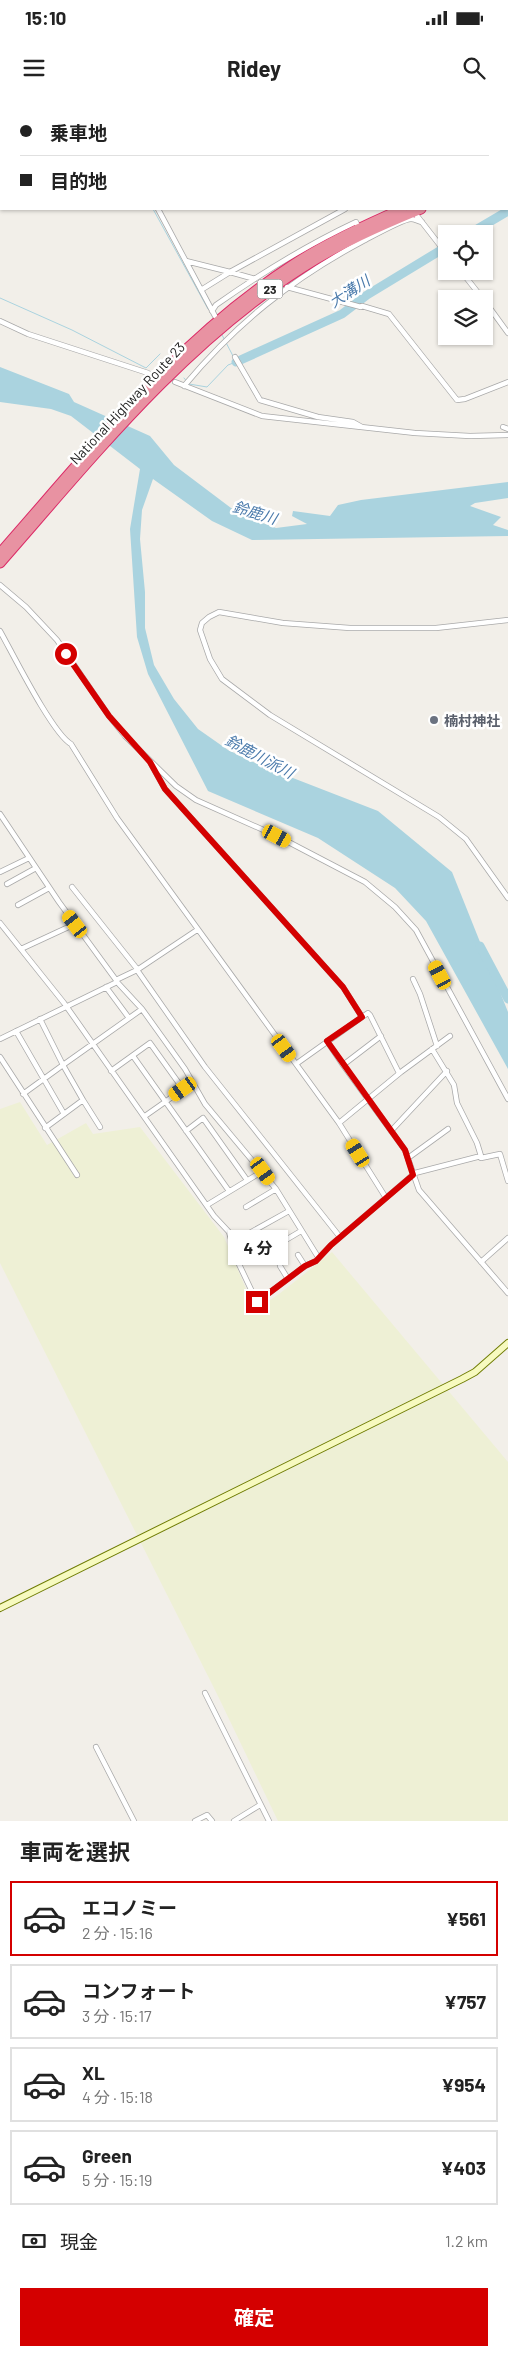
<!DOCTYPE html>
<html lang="ja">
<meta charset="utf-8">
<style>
:root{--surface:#fff;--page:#f2f2f2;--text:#222;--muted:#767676;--line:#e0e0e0;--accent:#d40000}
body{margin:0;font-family:Barlow,"Noto Sans JP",sans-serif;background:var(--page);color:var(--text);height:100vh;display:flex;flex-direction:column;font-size:19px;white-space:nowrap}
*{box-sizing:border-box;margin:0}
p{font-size:16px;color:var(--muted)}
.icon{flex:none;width:28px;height:28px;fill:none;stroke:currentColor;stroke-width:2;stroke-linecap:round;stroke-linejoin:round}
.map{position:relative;height:1721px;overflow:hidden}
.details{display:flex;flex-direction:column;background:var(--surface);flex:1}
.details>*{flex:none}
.top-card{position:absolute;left:0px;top:0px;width:509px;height:110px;box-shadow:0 1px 4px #0004;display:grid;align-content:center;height:110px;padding:0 20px;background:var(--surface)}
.tools{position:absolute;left:438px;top:125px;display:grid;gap:10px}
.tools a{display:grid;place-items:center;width:55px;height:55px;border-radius:0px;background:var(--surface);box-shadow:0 1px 4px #0004;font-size:25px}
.end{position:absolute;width:22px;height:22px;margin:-11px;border:6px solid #d40000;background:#fff;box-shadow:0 0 0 2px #fff}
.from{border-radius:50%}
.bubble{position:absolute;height:35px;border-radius:0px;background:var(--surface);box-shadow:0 1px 4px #0004;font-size:16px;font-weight:700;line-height:35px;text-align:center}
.car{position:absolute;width:15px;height:30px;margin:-15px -8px;border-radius:6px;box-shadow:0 0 4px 1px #0007;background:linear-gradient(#f5c518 24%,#345 0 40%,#f5c518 0 76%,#345 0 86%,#f5c518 0)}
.top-card b{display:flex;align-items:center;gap:18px;height:48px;font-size:19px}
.top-card b+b{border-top:1px solid var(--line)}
.top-card i{width:12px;height:12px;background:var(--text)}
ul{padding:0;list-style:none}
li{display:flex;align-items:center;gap:15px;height:75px;margin:0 10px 8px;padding:0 10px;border:2px solid var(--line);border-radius:0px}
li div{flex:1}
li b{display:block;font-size:19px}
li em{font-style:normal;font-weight:700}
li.on{border-color:var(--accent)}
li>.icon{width:45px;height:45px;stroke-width:1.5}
h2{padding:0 20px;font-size:22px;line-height:60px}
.pay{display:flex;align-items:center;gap:12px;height:55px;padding:0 20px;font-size:19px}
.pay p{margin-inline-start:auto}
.action{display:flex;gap:10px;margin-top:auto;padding:10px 20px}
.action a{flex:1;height:58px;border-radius:0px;background:var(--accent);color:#fff;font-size:20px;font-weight:700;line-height:58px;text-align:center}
.status{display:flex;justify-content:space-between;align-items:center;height:35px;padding:0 25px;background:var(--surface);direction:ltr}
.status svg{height:14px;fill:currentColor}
header{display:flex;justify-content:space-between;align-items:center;height:65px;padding:0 20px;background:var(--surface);font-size:22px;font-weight:700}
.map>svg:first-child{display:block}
.farmland{fill:#eef0d5}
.water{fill:#aad3df}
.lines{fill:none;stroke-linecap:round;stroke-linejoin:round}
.stream{stroke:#aad3df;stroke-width:1}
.river{stroke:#aad3df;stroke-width:9}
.street-casing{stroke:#a9a9a9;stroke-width:6}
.secondary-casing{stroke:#707d05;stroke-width:8}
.highway-casing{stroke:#dc2a67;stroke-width:11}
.street{stroke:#fff;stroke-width:4.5}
.secondary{stroke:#f7fabf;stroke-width:6}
.highway{stroke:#e892a2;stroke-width:9}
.route{stroke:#d40000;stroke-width:6}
.worship-dot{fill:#6b7280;stroke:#fff;stroke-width:2}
.labels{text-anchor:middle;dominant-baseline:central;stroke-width:5;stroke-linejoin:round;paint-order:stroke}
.shield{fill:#fff;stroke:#646464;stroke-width:1}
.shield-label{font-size:12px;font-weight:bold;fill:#222}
.street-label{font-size:14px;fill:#222;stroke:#fff}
.worship-label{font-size:14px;font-weight:bold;fill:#5b616d;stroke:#fff;text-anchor:start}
.water-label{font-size:15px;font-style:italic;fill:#4a7aab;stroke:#fff}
</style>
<div class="status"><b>15:10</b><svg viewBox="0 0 49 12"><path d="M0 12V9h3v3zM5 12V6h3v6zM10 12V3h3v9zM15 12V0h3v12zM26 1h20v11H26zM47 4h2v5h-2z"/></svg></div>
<header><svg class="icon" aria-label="menu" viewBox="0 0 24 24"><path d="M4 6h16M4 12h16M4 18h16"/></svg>Ridey<svg class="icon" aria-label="search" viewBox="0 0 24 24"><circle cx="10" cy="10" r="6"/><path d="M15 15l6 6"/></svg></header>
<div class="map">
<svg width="508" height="1721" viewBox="0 0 508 1721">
<rect width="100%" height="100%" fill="#f2efe9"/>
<path class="farmland" d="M20 1002 47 1045 86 1023 93 1034 140 1027 224 1137 255 1210 279 1194 332 1152 508 1362V1721H278L217 1594 0 1163V1009Z"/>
<path class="water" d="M0 267 69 294 74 302 150 336 174 365 239 414 276 428 307 424 292 416 293 411 330 416 338 405 361 400 508 382V398L475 403 470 406 501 417 493 425 508 430V436L252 440 212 421 153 379 142 410 140 439 145 492V528L154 565 174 599 198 629 228 650 262 666 378 711 452 772 508 912V969L426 821 395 788 318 738 208 691 148 574 137 537 130 429 140 369 71 316 51 309 0 302Z"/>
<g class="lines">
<path class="stream" d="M94 0V1
M153 109 208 209
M0 198 72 230 146 268 160 254
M221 233 233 256
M184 278 189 284 207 287 228 265 236 262"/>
<path class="river" d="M469 134 508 111
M236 262 342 214 367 195 446 147
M480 846 508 899"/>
<defs>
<path id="street" d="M196 0 197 1
M366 1 368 0
M505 1 507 0
M158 109 215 216
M414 112 446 153
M186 161 230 172 345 109
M461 171 483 199
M287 187 361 207
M201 190 230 172 255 179
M484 200 508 233
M362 206 389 214 457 300 465 299 508 282
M212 211 216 205C260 174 307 145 356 122L359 128
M0 221 28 234 148 273
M235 257 260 300 318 317 353 322 362 327
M175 282 262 316 415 333 470 336 508 335
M184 286C236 224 290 180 363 141 371 137 403 119 411 119 414 119 418 121 422 122
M503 327 508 329
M0 485 26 507 57 540 109 616 125 636 176 686 196 700 277 736 365 782 395 807 416 830 508 999
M508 520 436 528H350L283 523 219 512 209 517 202 523 200 530 210 559 222 579 270 615 439 717 466 739 508 798
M0 531C13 554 52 633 71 644L117 718 339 1023 386 1098
M150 662 165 689 343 887 362 917 368 913 370 915 399 973
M0 714 59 802 116 880
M0 772 29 758
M7 784 36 768
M72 787 138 870
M18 805 49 788
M0 823 64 903 214 1116 229 1132 236 1158 257 1202 305 1166 316 1161 331 1145 415 1073 481 1056V1058L500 1054 508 1081
M21 849 75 824
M137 870 205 967 340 1137
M413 879 420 894 437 946
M117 882 142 909
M106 887 129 918
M16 931 64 1014
M0 939 117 882 116 880 137 870 197 830
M327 941 343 965 381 936
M432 949 454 985 457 1003 477 1043 481 1056
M133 956 229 1091
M0 957 77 1075
M296 964 362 917
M343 965 405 1050 419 1090 508 1193
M111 971 150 943 183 989
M23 994 63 965 40 919
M83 1000 100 1027
M145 1016 192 983
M339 1023 401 972 450 936
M45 1028 83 1000 63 965 142 909 185 969 205 1004 276 1089 318 1157
M186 1031 203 1018 247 1080
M391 1031 447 971
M408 1058 448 1029
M207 1105 263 1071
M246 1107 276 1089
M246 1135 289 1111
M262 1154 301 1131
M298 1155 305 1166
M481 1162 508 1138
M280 1166 288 1179
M205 1593 269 1721
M96 1647 134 1721
M195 1721 207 1715 212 1721
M234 1721 260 1705"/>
<path id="secondary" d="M98 0 99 1
M325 0 326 1
M474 0 475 1
M238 1 240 0
M0 1508 462 1279 475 1272 508 1243"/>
<path id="highway" d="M0 453C91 350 177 239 294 164 328 142 365 125 402 109
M0 463C93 357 182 245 302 168 339 144 380 126 421 109"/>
</defs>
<use href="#street" class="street-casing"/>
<use href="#secondary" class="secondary-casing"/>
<use href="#highway" class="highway-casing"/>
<use href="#street" class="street"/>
<use href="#secondary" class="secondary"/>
<use href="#highway" class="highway"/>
</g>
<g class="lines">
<path class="route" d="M66 554 109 616 150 662 165 689 343 887 362 917 327 941 405 1050 413 1075 331 1145 316 1161 305 1166 257 1202"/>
</g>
<circle class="worship-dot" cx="434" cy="620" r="5"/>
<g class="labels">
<rect class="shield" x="257.5" y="179.5" width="25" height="19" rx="4"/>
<g class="shield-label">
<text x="270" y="189">23</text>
</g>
<g class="street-label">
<text transform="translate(127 303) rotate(-47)">National Highway Route 23</text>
</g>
<g class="worship-label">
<text x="444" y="620">楠村神社</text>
</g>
<g class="water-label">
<text transform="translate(349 191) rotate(-33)">大溝川</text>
<text transform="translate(255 412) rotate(17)">鈴鹿川</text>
<text transform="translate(260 656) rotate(28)">鈴鹿川派川</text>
</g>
</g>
</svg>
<div class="tools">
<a><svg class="icon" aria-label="locate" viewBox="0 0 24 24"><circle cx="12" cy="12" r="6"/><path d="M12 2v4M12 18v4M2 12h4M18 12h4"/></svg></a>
<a><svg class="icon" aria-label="layers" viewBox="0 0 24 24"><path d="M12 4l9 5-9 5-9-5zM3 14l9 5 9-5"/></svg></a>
</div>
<i class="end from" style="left:66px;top:554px"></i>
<i class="end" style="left:257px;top:1202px"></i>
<div class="bubble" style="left:228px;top:1130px;width:60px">4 分</div>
<i class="car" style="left:277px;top:736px;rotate:118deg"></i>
<i class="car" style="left:75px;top:824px;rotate:323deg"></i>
<i class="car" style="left:440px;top:875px;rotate:332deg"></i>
<i class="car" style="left:284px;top:948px;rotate:144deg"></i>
<i class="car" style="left:183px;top:989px;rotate:235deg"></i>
<i class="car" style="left:358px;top:1053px;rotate:328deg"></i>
<i class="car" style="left:263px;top:1071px;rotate:144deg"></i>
<div class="top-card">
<b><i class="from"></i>乗車地</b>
<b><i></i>目的地</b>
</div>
</div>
<section class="details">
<h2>車両を選択</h2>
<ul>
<li class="on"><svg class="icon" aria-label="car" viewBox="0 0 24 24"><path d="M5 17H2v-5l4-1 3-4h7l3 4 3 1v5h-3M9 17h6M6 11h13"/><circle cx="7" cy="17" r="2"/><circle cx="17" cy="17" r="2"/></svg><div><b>エコノミー</b><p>2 分 · 15:16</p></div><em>¥561</em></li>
<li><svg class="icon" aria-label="car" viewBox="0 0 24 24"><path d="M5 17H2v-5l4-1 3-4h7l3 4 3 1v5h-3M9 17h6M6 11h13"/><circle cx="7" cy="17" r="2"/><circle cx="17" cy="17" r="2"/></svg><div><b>コンフォート</b><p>3 分 · 15:17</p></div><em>¥757</em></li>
<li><svg class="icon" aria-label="car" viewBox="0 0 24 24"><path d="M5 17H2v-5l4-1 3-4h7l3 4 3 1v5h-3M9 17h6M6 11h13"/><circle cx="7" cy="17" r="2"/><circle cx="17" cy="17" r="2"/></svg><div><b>XL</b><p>4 分 · 15:18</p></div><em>¥954</em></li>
<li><svg class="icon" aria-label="car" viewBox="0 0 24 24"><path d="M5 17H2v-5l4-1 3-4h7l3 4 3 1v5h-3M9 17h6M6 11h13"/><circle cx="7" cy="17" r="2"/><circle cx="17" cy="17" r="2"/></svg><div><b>Green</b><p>5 分 · 15:19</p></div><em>¥403</em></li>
</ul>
<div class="pay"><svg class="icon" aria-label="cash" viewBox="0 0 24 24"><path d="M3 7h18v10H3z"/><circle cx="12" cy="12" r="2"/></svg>現金<p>1.2 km</p></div>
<div class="action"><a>確定</a></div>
</section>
